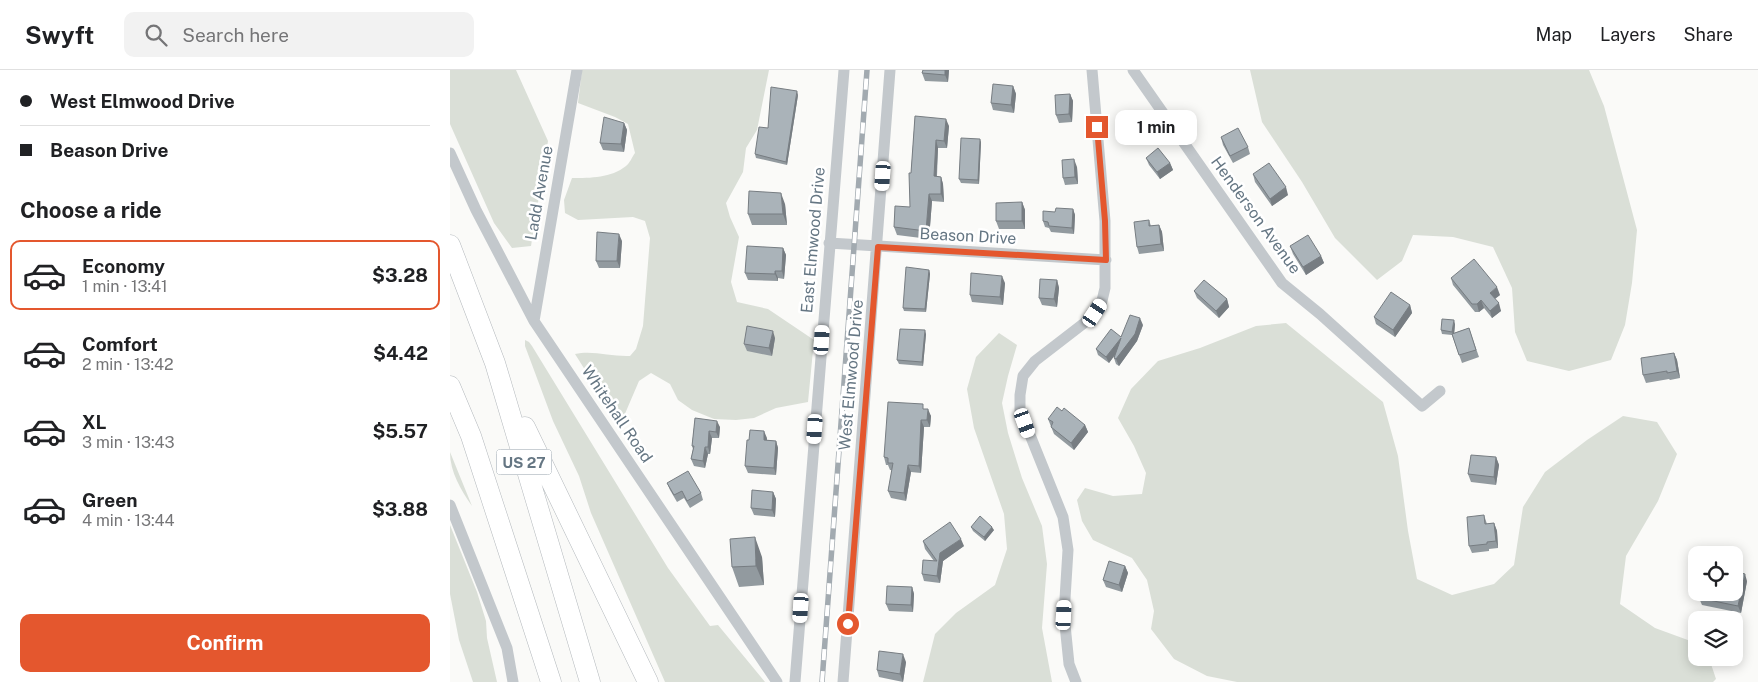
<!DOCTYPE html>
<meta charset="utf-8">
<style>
:root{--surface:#fff;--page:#f2f2f2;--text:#202124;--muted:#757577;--line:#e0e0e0;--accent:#e4572e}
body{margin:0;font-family:"Public Sans",sans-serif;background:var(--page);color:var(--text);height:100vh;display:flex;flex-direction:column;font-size:19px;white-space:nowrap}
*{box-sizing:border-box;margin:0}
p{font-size:16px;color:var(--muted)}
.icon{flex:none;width:28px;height:28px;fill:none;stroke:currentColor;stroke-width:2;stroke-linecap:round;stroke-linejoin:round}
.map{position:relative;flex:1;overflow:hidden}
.sheet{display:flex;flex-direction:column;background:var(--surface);width:450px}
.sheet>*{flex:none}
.hud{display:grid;align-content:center;height:110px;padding:0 20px;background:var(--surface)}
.controls{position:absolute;left:1238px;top:476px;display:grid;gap:10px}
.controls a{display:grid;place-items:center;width:55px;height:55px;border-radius:10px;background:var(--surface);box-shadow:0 2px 12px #0003;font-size:25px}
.end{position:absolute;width:22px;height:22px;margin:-11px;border:6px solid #e4572e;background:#fff;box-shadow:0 0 0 2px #fff}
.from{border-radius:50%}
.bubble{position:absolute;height:35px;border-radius:10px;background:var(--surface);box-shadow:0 2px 12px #0003;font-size:16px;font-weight:700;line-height:35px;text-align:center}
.car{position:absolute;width:15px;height:30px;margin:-15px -8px;border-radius:6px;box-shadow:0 0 4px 1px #0007;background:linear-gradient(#fff 24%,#345 0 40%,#fff 0 76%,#345 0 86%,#fff 0)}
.hud b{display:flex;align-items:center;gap:18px;height:48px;font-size:19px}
.hud b+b{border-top:1px solid var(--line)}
.hud i{width:12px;height:12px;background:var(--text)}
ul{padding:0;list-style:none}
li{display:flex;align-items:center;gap:15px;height:70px;margin:0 10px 8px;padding:0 10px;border:2px solid transparent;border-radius:10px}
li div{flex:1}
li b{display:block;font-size:19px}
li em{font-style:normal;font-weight:700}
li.active{border-color:var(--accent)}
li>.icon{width:45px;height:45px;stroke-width:1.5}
h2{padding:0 20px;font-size:22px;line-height:60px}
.primary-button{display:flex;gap:10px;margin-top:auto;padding:10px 20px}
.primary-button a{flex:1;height:58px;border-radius:10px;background:var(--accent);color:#fff;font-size:20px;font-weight:700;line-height:58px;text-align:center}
header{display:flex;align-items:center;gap:30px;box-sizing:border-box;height:70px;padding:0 25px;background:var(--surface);border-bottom:1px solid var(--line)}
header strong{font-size:24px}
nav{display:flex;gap:28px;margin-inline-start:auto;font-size:18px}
.search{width:350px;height:45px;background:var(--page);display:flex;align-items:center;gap:12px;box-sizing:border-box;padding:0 18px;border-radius:10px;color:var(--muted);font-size:19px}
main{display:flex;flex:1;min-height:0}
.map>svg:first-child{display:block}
.green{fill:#dadfd7}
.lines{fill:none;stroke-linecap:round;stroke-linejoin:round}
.motorway-casing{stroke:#b4b9bd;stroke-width:21}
.minor{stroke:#c3c8cc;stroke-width:11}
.motorway{stroke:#fff;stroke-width:20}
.rail-casing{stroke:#a2aab0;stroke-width:5.5}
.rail{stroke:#fff;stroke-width:4;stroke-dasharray:11;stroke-linecap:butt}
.wall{fill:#929a9f}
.shaded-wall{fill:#777d82}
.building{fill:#aab3b9;stroke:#777d82}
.route{stroke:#e4572e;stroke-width:6}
.labels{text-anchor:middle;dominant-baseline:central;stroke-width:5;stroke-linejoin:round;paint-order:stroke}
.shield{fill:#fff;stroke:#939fa8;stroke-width:1}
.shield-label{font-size:15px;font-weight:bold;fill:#657683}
.street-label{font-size:16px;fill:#657683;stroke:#fff}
</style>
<header>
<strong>Swyft</strong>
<div class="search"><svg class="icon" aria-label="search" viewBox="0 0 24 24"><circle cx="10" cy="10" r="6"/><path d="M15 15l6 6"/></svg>Search here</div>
<nav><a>Map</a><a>Layers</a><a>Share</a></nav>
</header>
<main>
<section class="sheet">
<div class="hud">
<b><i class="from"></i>West Elmwood Drive</b>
<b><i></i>Beason Drive</b>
</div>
<h2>Choose a ride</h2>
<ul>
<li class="active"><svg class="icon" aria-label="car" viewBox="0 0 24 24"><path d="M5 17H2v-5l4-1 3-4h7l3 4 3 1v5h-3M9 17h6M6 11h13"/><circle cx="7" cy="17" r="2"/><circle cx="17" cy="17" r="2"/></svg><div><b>Economy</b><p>1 min · 13:41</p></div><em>$3.28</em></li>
<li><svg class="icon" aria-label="car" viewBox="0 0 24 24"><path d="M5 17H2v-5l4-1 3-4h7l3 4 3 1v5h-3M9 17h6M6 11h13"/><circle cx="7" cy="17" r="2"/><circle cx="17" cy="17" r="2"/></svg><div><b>Comfort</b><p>2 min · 13:42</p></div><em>$4.42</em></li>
<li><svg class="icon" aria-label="car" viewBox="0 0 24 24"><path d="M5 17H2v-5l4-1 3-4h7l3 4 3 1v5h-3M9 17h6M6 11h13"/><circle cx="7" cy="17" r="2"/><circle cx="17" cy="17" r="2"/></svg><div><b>XL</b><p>3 min · 13:43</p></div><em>$5.57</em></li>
<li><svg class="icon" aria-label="car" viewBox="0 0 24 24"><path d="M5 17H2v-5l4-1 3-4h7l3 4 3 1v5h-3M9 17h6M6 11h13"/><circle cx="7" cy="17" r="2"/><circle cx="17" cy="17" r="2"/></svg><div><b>Green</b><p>4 min · 13:44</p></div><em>$3.88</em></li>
</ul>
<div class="primary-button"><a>Confirm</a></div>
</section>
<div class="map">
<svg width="1308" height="612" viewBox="0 0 1308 612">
<rect width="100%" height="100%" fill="#fafaf8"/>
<path class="green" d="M0 0H66L98 71 81 176 62 178 44 153 0 54Z
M132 0H319L307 60 296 78 293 102 276 133 280 147 289 167 281 212 287 232 318 239 364 270 358 332 326 338 304 348 286 350 264 349 242 340 228 330 220 314 201 303 189 311 174 346 167 348 159 338 125 284C143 280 162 287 180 286L186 279 193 256 200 168 195 151 183 147 128 150 115 143 114 130 122 108C141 108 161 108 176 96 180 93 182 87 185 83L178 54 165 47 128 33Z
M800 0H1139L1154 36 1187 160 1182 213 1175 255 1161 290 1119 301 1077 291 1065 262 1062 218 1043 177 1003 167 963 165 952 191 927 210 885 168 852 112 812 52Z
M836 253 933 332 948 386 958 461 967 509 1002 525 1044 514 1064 495 1073 437 1095 402 1137 370 1173 346 1207 352 1227 384 1208 431 1176 486 1170 534 1205 558 1246 573V588H1259L1266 609 1263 612H787L757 606 724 589 701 559 704 541 697 510 682 488 643 470 632 451 627 430 635 418 663 426 692 424 696 403 684 376 668 348 681 319 708 291 750 278 806 256Z
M549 263 567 275 558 306 552 333 558 363 572 408 592 456 597 494 592 558 602 612H473L485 564 506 543 545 515 557 479 554 444 524 358 517 319 526 287Z
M75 270 79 272 82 276 218 498 260 556 268 555 315 612H215L141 443 129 406 103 351 75 276Z
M0 382 22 436C11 420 0 402 0 382Z
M0 455 27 522 36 551 37 568 47 612H23L9 570 0 524Z"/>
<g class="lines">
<defs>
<path id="motorway" d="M0 175 45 293 140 612
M0 316 21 366 101 612
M75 357 198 612"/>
</defs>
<use href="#motorway" class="motorway-casing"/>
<path class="minor" d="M683 0 832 213 870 244 972 336 990 321
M0 83 26 140 84 251 327 612
M379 173 656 190
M84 251 127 0
M0 435 57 578 63 612
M345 612 394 0
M393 612 440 0
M626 612 619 594 614 545 618 480 613 447 570 340V325L573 306 585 291 642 247 651 235 655 218V151L642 0"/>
<use href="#motorway" class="motorway"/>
<defs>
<path id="rail" d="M372 612 417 0"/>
</defs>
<use href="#rail" class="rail-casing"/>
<use href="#rail" class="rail"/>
</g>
<path class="wall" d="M473 0H499L498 12 475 11 472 3Z
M563 16 566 24 564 43 543 40 541 33Z
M620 24 623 31 622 52 609 53 606 45Z
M348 25 337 95 306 88 305 84 318 58Z
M465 46 499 56 497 78H488L487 106 491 107 493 114 494 132 482 131 479 169 447 165 444 157 460 137 461 103Z
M174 53 177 60 174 82 153 80 150 73Z
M771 67 798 77 800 84 783 93 773 75Z
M531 72 529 114 511 113 509 109Z
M696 88 720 93 723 100 710 109 699 95Z
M627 97 628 114 615 115 613 108Z
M803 104 838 125 822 136 805 112Z
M572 132 575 140V159H549L546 151Z
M335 134 337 155H302L298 144Z
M623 139 625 145 624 164 601 162 599 158 595 157 593 151 605 142Z
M699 150 701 156 709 155 712 162 714 181 689 184 687 177Z
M172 171 170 198H149L146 191Z
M840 176 871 186 874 193 856 205 843 184Z
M333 178 336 185 334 209 328 208V211L298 210 295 203Z
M479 200 480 204 476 242 454 241 453 238Z
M1001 208 1050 225 1045 229 1051 241 1042 248 1034 238 1029 242H1025L1003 215Z
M607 210 609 218 607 237 592 235 589 228Z
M555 213 553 235 522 232 520 225Z
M744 221 777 229 779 237 769 248 747 228Z
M960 235 962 243 945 267 926 254 924 247Z
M1005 254 1004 263 1019 258 1029 287 1012 293 1002 265 992 264 991 260Z
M693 255 687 271 669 296 666 294 664 288V286L659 293 648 285 646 279 671 267Z
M476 264 473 296 449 294 447 290Z
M325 268 322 286 297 281 294 274Z
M1224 283 1227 290 1230 308 1220 310 1219 309 1196 313 1193 305Z
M475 339 481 346 480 357H474L471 403 461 402 456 431 441 428 438 421 442 400H440L438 395H436L434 387Z
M612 341 635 355 638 362 624 380 604 364 598 349Z
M245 348 270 357 269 368H262L260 384H258L255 398 244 396 241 389 243 379 242 376Z
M317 368V370L326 371 328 378 326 405 298 403 295 396Z
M1046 387 1049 395 1046 415 1021 412 1018 404Z
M217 413 251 423 253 430 240 438 234 428 227 432 220 420Z
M323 422 326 429 325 447 304 445 301 438Z
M1034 445 1037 454 1044 453 1047 461 1048 478 1039 479V481L1022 483 1019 476Z
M521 457 544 460 535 471 523 461Z
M473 471 514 476 493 491 490 513 474 511 472 504 484 491 475 479Z
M312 487 314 515 289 517 282 497Z
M675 496 678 503 672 522 656 517 653 510Z
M1297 511 1291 543 1252 535 1249 528Z
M462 517 464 524 463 542 439 541 436 534Z
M456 592 453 612 429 607 427 600Z"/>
<path class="shaded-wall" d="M495 0H499L498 12 495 5Z
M563 16 566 24 564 43 561 35Z
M347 21 348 25 337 95 336 92Z
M620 24 623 31 622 52 619 44Z
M496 49 499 56 497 78 494 71Z
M174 53 177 60 174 82 171 74Z
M530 69 531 72 529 114 528 110Z
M486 70 488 78 486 113 484 106Z
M624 89 627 97 628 114 625 107Z
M720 93 723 100 710 109 707 102Z
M491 107 493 114 494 132 491 124Z
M836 117 838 125 822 136 820 129Z
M331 123 335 134 337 155 333 144Z
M479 124 482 131 479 169 476 161Z
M572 132 575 140V159L572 151Z
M623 139 625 145 624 164 622 158Z
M709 155 712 162 714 181 711 174Z
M169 164 172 171 170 198 167 191Z
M333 178 336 185 334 209 332 201Z
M871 186 874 193 856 205 853 197Z
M479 200 480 204 476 242 475 239Z
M325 201 328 208V211L325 204Z
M552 206 555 213 553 235 550 227Z
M607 210 609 218 607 237 604 229Z
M1047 217 1050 225 1043 230 1040 223Z
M777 229 779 237 769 248 766 241Z
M1031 230 1034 238 1029 242 1027 234Z
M1049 233 1051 241 1042 248 1040 241Z
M960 235 962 243 945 267 943 260Z
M690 248 693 255 687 271 669 296 666 289Z
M1004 250 1005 254 1004 266 1002 262Z
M475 260 476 264 473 296 472 292Z
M323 261 325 268 322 286 319 278Z
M671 268 673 274 659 293 656 287Z
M1224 283 1227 290 1230 308 1227 301Z
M478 339 481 346 480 357 477 350Z
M471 350 474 357 471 403 469 396Z
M267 351 270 357 269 368 266 362Z
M635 355 638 362 624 380 621 373Z
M259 361 262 368 260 384 258 377Z
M314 361 317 368 316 377 314 370Z
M326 371 328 378 326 405 324 398Z
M255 377 258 384 255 398 253 391Z
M1046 387 1049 395 1046 415 1044 407Z
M458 395 461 402 456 431 454 423Z
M323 422 326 429 325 447 322 440Z
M1044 453 1047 461 1048 478 1046 471Z
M542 457 544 460 535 471 534 467Z
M305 467 312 487 314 515 306 496Z
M511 469 514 476 493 491 490 513 487 506 490 483Z
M675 496 678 503 672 522 669 515Z
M1295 504 1297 511 1291 543 1288 536Z
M462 517 464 524 463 542 461 535Z
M453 584 456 592 453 612 450 604Z"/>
<path class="building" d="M473 0H495V5L472 3Z
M543 14 563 16 561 35 541 33Z
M321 17 347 21 336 92 305 84 309 57 318 58Z
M620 24 619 44 606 45 605 25Z
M465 46 496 49 494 71 486 70 484 106 491 107V124H479L476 161 444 157 445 136 460 137 459 103H461Z
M154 47 174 53 171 74 150 73Z
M788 58 798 77 780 86 771 67Z
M511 68 530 69 528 110 509 109Z
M708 78 720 93 707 102 696 88Z
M624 89 625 107 613 108 612 90Z
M819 93 836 117 820 129 803 104Z
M299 121 331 123 333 144H298Z
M572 132V151H546V133Z
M606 138 623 139 622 158 599 156 598 152 593 151V141L605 142Z
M699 150V156L709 155 711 174 687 177 684 152Z
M147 162 169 164 167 191H146Z
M858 165 871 186 853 197 840 176Z
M297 176 333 178 332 201H325V204L295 203Z
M1024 189 1047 217 1040 223 1049 233 1040 241 1031 230 1027 234H1022L1001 208Z
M456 197 479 200 475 239 453 238Z
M521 203 552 206 550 227 520 225Z
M590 209 607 210 604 229 589 228Z
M754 210 777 229 766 241 744 221Z
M941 222 960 235 943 260 924 247Z
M680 245 690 248 685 264 666 289 664 288 671 268 656 287 646 279 661 259 671 267Z
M992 249 1004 250 1002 262 991 260Z
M297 256 323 261 319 278 294 274Z
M1019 258 1026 280 1009 285 1002 264Z
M450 259 475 260 472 292 447 290Z
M1224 283 1227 301 1217 303V301L1193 305 1191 288Z
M438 332 473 334V339H478L477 350H471L469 396 458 395 454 423 438 421 443 393H438V388L434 387Z
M607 337 612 341 614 338 635 355 621 373 601 357 603 352 598 349Z
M245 348 267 351 266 362 259 361 258 377H255L253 391 241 389 244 376H242Z
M300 360 314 361V370L326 371 324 398 295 396 297 370H299Z
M1021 385 1046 387 1044 407 1018 404Z
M238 401 251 423 237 431 232 421 224 425 217 413Z
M302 420 323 422 322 440 301 438Z
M1034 445 1035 454 1044 453 1046 471 1037 472V474L1019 476 1017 447Z
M530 446 542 457 534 467 521 457Z
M500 452 511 469 490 483 487 506 472 504 473 490 487 491 473 471Z
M305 467 306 496 282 497 280 469Z
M659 491 675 496 669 515 653 510Z
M1284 501 1295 504 1288 536 1249 528 1250 522H1284Z
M437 516 462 517 461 535 436 534Z
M429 581 453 584 450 604 427 600Z"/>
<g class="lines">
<path class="route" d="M398 554 428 177 656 190 655 151 647 57"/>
</g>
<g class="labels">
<rect class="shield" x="46.5" y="379.5" width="55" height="25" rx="4"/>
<g class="shield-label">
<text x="74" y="392">US 27</text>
</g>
<g class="street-label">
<text transform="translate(89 123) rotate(-80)">Ladd Avenue</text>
<text transform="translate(806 145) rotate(54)">Henderson Avenue</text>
<text transform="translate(518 166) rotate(3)">Beason Drive</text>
<text transform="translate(363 170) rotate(-85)">East Elmwood Drive</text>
<text transform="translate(401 305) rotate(-85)">West Elmwood Drive</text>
<text transform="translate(167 344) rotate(56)">Whitehall Road</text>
</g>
</g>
</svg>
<div class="controls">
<a><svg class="icon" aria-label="locate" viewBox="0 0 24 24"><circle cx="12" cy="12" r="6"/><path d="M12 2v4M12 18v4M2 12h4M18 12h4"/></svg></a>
<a><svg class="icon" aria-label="layers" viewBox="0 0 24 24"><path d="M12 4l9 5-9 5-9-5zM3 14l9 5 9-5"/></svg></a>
</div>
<i class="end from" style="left:398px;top:554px"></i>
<i class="end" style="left:647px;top:57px"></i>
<div class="bubble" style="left:665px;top:40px;width:82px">1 min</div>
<i class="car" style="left:433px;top:106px;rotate:184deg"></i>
<i class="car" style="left:645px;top:243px;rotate:34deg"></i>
<i class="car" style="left:372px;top:270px;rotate:4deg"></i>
<i class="car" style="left:575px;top:353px;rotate:160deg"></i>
<i class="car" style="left:365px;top:359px;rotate:184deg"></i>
<i class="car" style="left:351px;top:538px;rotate:184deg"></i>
<i class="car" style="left:614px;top:545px;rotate:3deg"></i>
</div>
</main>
